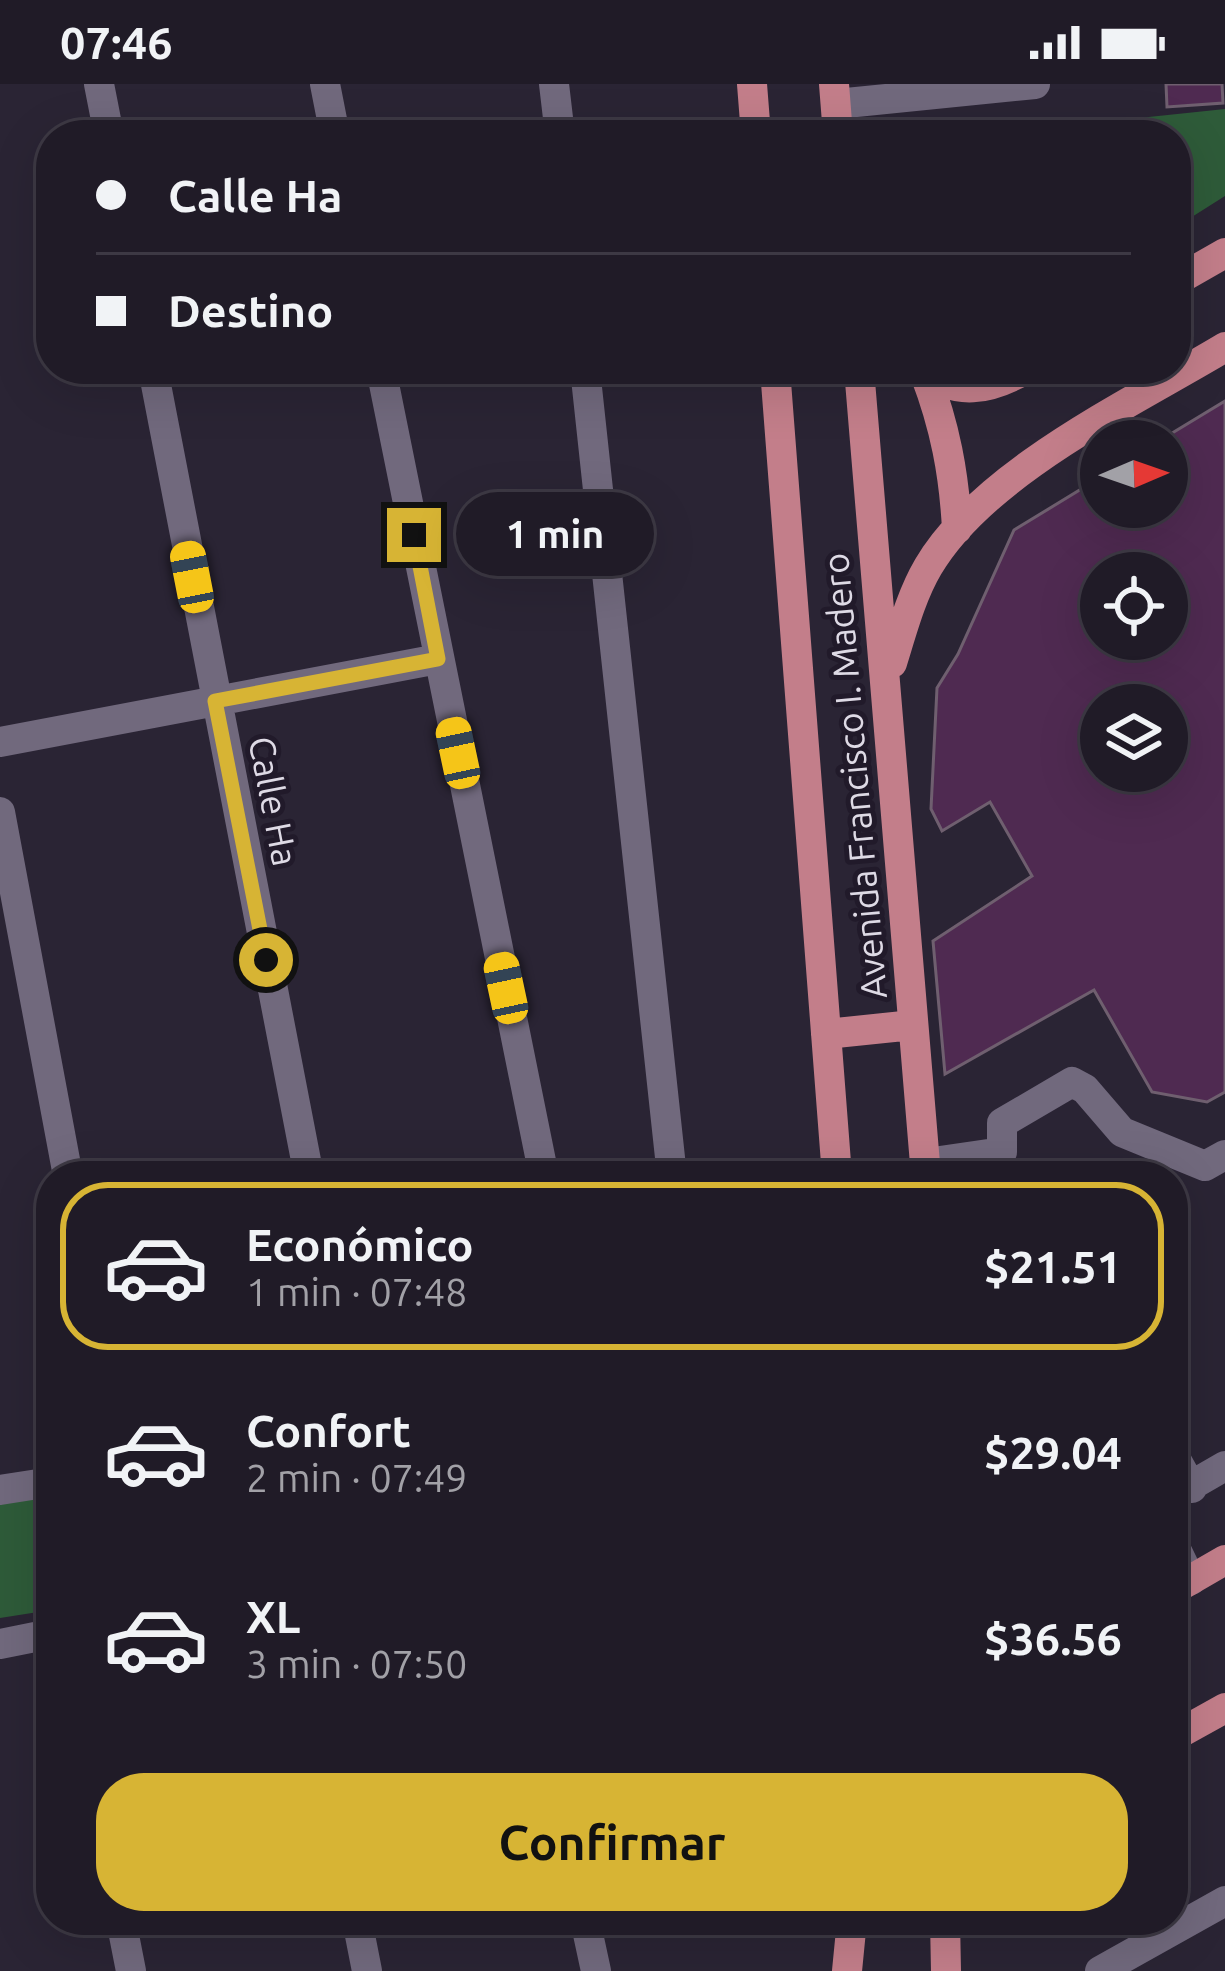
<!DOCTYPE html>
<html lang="es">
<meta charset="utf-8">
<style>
:root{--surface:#201b27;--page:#28242f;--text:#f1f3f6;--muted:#a2a1a7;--line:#3d3944;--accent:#d7b434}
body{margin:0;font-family:Ubuntu,sans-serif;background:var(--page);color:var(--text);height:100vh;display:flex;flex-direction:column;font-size:45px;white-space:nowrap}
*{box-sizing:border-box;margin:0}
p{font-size:39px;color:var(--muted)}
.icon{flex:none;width:66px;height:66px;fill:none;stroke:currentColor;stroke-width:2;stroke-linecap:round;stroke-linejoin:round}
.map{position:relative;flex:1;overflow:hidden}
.panel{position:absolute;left:36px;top:1077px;width:1152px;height:774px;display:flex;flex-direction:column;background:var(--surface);border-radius:48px;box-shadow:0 12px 48px #0002,0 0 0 3px var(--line)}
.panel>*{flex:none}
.hud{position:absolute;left:36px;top:36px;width:1155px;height:264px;border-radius:48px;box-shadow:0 12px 48px #0002,0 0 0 3px var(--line);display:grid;align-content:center;height:264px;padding:0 60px;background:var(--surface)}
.needle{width:78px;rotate:88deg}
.controls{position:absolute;left:1080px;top:336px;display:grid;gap:24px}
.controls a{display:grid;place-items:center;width:108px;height:108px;border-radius:50%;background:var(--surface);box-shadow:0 12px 48px #0002,0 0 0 3px var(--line);font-size:60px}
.end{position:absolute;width:54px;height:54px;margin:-27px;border:15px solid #d7b434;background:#111;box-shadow:0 0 0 6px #111}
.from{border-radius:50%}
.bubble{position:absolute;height:84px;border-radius:42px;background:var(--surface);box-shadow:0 12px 48px #0002,0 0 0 3px var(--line);font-size:39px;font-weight:600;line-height:84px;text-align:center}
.car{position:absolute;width:36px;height:72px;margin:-36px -18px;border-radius:15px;box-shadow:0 0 9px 3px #0007;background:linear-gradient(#f5c518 24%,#345 0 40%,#f5c518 0 76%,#345 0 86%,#f5c518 0)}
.hud b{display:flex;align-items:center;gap:42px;height:114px;font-size:45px}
.hud b+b{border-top:3px solid var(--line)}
.hud i{width:30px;height:30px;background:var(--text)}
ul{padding:21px 0 0;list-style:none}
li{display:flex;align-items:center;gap:36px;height:168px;margin:0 24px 18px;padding:0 36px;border:6px solid transparent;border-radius:48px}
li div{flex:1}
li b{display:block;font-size:45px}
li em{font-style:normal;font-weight:600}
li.on{border-color:var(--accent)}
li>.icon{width:108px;height:108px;stroke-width:1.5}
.action{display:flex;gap:24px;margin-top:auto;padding:24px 60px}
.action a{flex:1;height:138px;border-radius:48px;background:var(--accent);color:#111;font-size:48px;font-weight:600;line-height:138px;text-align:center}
.status{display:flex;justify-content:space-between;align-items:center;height:84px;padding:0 60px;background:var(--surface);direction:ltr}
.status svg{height:33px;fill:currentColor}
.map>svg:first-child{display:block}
.green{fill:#2e5b39}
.building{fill:#4f2a51;stroke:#6f5f6f;stroke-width:3;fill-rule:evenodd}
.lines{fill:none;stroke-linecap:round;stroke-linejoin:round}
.minor{stroke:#71697d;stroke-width:30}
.major{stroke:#c37e8a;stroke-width:30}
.route{stroke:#d7b434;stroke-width:15}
.labels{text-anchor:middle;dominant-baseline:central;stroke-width:10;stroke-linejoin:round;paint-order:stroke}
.street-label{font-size:36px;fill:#dedae5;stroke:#211a2a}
</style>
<div class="status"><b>07:46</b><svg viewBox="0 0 49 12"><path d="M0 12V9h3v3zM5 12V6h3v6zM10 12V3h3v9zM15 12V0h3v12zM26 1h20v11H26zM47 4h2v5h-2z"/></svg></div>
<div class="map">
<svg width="1225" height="1887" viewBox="0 0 1225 1887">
<rect width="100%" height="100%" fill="#2a2434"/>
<path class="green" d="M1225 25V112L1176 143V51H1063L1139 34Z
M51 1404V1526L0 1534V1412Z"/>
<path class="building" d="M1166 0H1222L1223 19 1167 23Z
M1225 317V1008L1207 1018 1152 1008 1094 906 945 990 933 857 1032 792 990 718 942 747 931 725 937 604 958 570 1014 446 1101 393V423H1167V357H1159ZM1101 489H1167V555H1101ZM1101 621H1167V687H1101Z"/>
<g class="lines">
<path class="minor" d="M99 0 109 51
M325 0 335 51
M554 0 560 51
M836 20 1035 0
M153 285 309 1092
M381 285 544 1092
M585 285 672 1092
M0 658 438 575
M0 728 68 1092
M926 1079 1002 1068V1039L1072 998 1085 1005 1122 1048 1205 1082 1225 1071
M1173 1370 1192 1404
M0 1406 51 1398
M1173 1412 1225 1382
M1173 1459 1191 1496
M0 1560 35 1553 51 1556
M121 1836 131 1887
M357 1836 367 1887
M585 1836 596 1887
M1100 1887 1225 1817"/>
<path class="major" d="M752 0 756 51
M834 0 838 51
M1176 197 1225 169
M775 285 837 1092
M859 285 926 1092
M920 285C956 313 990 306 1026 285
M925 290C945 342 954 389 957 445
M892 579C902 547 911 512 928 483 984 388 1132 319 1225 263
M826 950 913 941
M1173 1506 1225 1476
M1173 1653 1225 1624
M945 1836 946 1887
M847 1887 852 1836"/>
</g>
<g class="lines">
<path class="route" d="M266 876 215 617 438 575 414 451"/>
</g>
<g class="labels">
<g class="street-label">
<text transform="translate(854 692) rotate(-95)">Avenida Francisco I. Madero</text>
<text transform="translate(274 717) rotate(79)">Calle Ha</text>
</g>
</g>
</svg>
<div class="controls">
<a><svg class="needle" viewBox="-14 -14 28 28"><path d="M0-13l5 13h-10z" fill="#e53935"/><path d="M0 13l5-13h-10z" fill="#a2a1a7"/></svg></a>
<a><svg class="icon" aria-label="locate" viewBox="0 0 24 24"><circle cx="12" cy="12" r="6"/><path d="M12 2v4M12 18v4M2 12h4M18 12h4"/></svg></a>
<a><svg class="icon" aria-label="layers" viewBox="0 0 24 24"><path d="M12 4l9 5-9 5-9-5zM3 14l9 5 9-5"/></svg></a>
</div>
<i class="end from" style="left:266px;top:876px"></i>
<i class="end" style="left:414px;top:451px"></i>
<div class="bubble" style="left:456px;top:408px;width:198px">1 min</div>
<i class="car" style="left:192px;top:493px;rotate:349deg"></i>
<i class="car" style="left:458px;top:669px;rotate:348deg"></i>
<i class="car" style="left:506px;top:904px;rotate:348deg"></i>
<div class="hud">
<b><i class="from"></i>Calle Ha</b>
<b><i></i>Destino</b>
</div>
<section class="panel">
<ul>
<li class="on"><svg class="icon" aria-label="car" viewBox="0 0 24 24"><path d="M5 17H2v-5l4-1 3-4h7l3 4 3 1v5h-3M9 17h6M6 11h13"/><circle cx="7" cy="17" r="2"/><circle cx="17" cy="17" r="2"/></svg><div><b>Económico</b><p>1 min · 07:48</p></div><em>$21.51</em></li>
<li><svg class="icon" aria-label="car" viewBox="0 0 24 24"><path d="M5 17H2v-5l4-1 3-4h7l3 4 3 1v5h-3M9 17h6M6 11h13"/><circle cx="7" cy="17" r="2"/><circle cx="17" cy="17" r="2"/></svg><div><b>Confort</b><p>2 min · 07:49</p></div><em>$29.04</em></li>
<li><svg class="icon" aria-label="car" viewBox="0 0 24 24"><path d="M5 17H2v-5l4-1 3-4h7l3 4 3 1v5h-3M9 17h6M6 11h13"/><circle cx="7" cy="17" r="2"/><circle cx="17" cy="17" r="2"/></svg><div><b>XL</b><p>3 min · 07:50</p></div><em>$36.56</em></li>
</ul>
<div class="action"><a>Confirmar</a></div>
</section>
</div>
